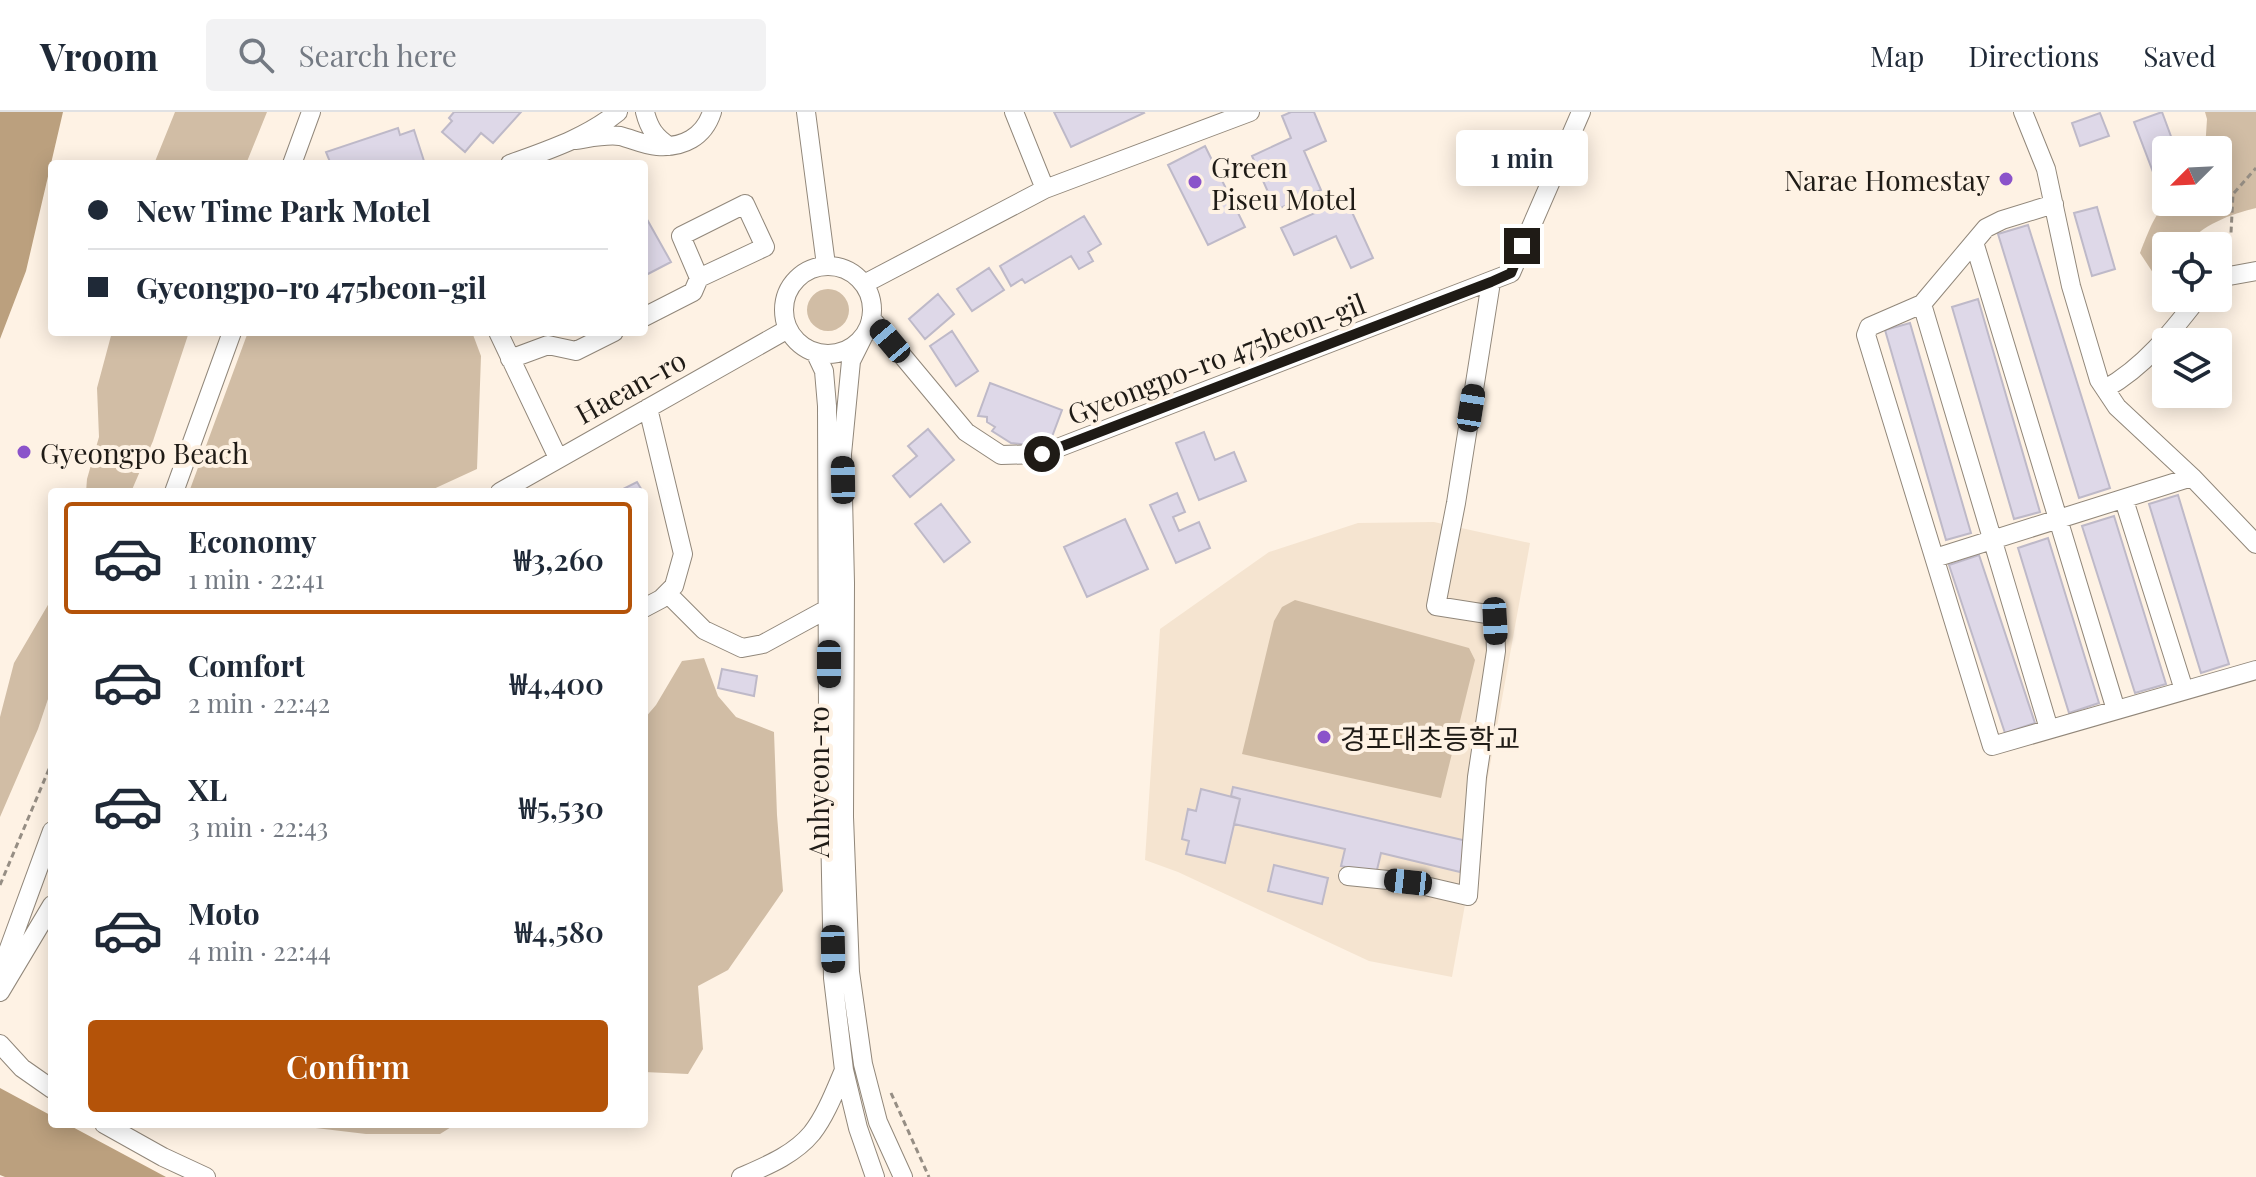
<!DOCTYPE html>
<meta charset="utf-8">
<style>
:root{--surface:#fff;--page:#f2f2f3;--text:#1f2937;--muted:#747a83;--line:#e0e1e3;--accent:#b45309}
body{margin:0;font-family:"Playfair Display","Noto Sans KR",serif;background:var(--page);color:var(--text);height:100vh;display:flex;flex-direction:column;font-size:30px;white-space:nowrap}
*{box-sizing:border-box;margin:0}
p{font-size:26px;color:var(--muted)}
.icon{flex:none;width:44px;height:44px;fill:none;stroke:currentColor;stroke-width:2;stroke-linecap:round;stroke-linejoin:round}
.map{position:relative;flex:1;overflow:hidden}
.details{position:absolute;left:48px;top:376px;width:600px;height:640px;display:flex;flex-direction:column;background:var(--surface);border-radius:8px;box-shadow:0 4px 20px #0003}
.details>*{flex:none}
.guide{position:absolute;left:48px;top:48px;width:600px;height:176px;border-radius:8px;box-shadow:0 4px 20px #0003;display:grid;align-content:center;height:176px;padding:0 40px;background:var(--surface)}
.needle{width:52px;rotate:246deg}
.controls{position:absolute;left:2152px;top:24px;display:grid;gap:16px}
.controls a{display:grid;place-items:center;width:80px;height:80px;border-radius:8px;background:var(--surface);box-shadow:0 4px 20px #0003;font-size:40px}
.end{position:absolute;width:36px;height:36px;margin:-18px;border:10px solid #1f1b16;background:#fff;box-shadow:0 0 0 4px #fff}
.from{border-radius:50%}
.bubble{position:absolute;height:56px;border-radius:8px;background:var(--surface);box-shadow:0 4px 20px #0003;font-size:26px;font-weight:600;line-height:56px;text-align:center}
.car{position:absolute;width:24px;height:48px;margin:-24px -12px;border-radius:10px;box-shadow:0 0 6px 2px #0007;background:linear-gradient(#222 24%,#8ab4d8 0 40%,#222 0 76%,#8ab4d8 0 86%,#222 0)}
.guide b{display:flex;align-items:center;gap:28px;height:76px;font-size:30px}
.guide b+b{border-top:2px solid var(--line)}
.guide i{width:20px;height:20px;background:var(--text)}
ul{padding:14px 0 0;list-style:none}
li{display:flex;align-items:center;gap:24px;height:112px;margin:0 16px 12px;padding:0 24px;border:4px solid transparent;border-radius:8px}
li div{flex:1}
li b{display:block;font-size:30px}
li em{font-style:normal;font-weight:600}
li.on{border-color:var(--accent)}
li>.icon{width:72px;height:72px;stroke-width:1.5}
.cta{display:flex;gap:16px;margin-top:auto;padding:16px 40px}
.cta a{flex:1;height:92px;border-radius:8px;background:var(--accent);color:#fff;font-size:32px;font-weight:600;line-height:92px;text-align:center}
header{display:flex;align-items:center;gap:48px;box-sizing:border-box;height:112px;padding:0 40px;background:var(--surface);border-bottom:2px solid var(--line)}
header strong{font-size:38px}
nav{display:flex;gap:44px;margin-inline-start:auto;font-size:28px}
.search{width:560px;height:72px;background:var(--page);display:flex;align-items:center;gap:20px;box-sizing:border-box;padding:0 28px;border-radius:8px;color:var(--muted);font-size:30px}
.map>svg:first-child{display:block}
.built{fill:#f5e4d0}
.green{fill:#d1bda5}
.water{fill:#bba07e}
.building{fill:#ded8e8;stroke:#beb9c8;stroke-width:2}
.lines{fill:none;stroke-linecap:round;stroke-linejoin:round}
.minor-casing{stroke:#91877a;stroke-width:20}
.path{stroke:#968e84;stroke-width:3;stroke-dasharray:6 4;stroke-linecap:butt}
.minor{stroke:#fff;stroke-width:18}
.route{stroke:#1f1b16;stroke-width:10}
.poi-dot{fill:#8b53ca;stroke:#fef2e4;stroke-width:3}
.labels{text-anchor:middle;dominant-baseline:central;stroke-width:8;stroke-linejoin:round;paint-order:stroke}
.poi-label{font-size:28px;fill:#1f1b16;stroke:#fef2e4;text-anchor:start}
.street-label{font-size:28px;fill:#1f1b16;stroke:#fef2e4}
</style>
<header>
<strong>Vroom</strong>
<div class="search"><svg class="icon" aria-label="search" viewBox="0 0 24 24"><circle cx="10" cy="10" r="6"/><path d="M15 15l6 6"/></svg>Search here</div>
<nav><a>Map</a><a>Directions</a><a>Saved</a></nav>
</header>
<div class="map">
<svg width="2256" height="1065" viewBox="0 0 2256 1065">
<rect width="100%" height="100%" fill="#fef2e4"/>
<path class="built" d="M1434 410 1530 431 1452 865 1369 849 1178 760 1145 748 1160 517 1269 440 1358 411Z"/>
<path class="green" d="M175 0H267L246 52H154Z
M2205 0H2256V96C2231 102 2201 113 2186 134H2166V161L2159 170 2140 141C2162 86 2159 90 2218 90V38H2205L2207 7Z
M807 198a21 21 0 1 1 42 0a21 21 0 1 1-42 0Z
M112 220H189L153 329 131 380H86L87 367 99 325 97 276Z
M248 220H472L481 244 477 357 427 380H189Z
M52 486V575L38 617 0 705V605L14 551Z
M1295 488 1469 536 1475 548 1441 686 1242 642 1274 509 1282 495Z
M704 546 718 584 736 605 774 620 777 703 783 779 728 858 698 874 703 937 688 962 644 960V607L656 593 682 549Z
M282 1012H456L440 1022H366Z"/>
<path class="water" d="M0 0H63L26 159 0 227Z
M0 976 52 1004V1012H67L166 1065H5L0 1063Z"/>
<path class="building" d="M454 0H521L493 31 481 21 465 40 442 20 452 9 449 6Z
M1054 0H1143L1144 1 1071 35Z
M1291 0H1314L1326 29 1304 39 1321 78 1276 98 1252 44 1291 26 1282 4Z
M2162 0 2176 38H2166V55L2153 60 2134 10Z
M2100 1 2109 24 2080 34 2072 11Z
M398 16 400 23 414 18 424 49 414 52H324L330 50 326 40Z
M1205 34 1245 115 1208 133 1168 53Z
M1346 87 1373 146 1351 156 1336 124 1294 143 1281 116Z
M2097 95 2115 157 2092 164 2074 101Z
M644 102 671 150 644 164Z
M1084 104 1101 132 1088 140 1093 149 1079 157 1071 144 1025 171 1022 167 1011 174 1000 154Z
M2028 113 2110 376 2079 386 1998 122Z
M989 156 1004 178 972 199 957 177Z
M938 182 954 202 925 227 909 207Z
M1978 187 2040 400 2014 407 1952 195Z
M1910 211 1971 421 1946 428 1885 218Z
M952 219 978 259 956 274 930 234Z
M990 271 1062 298 1050 330 1041 327 1038 330 1031 329 1029 333 1011 331 992 319 995 315 987 310V305L978 304Z
M928 317 954 348 910 385 893 364 917 344 908 334Z
M1204 320 1215 348 1234 340 1246 369 1199 388 1176 331Z
M637 370 643 380H620L619 379Z
M1177 381 1185 400 1173 405 1179 419 1199 410 1210 436 1176 451 1150 393Z
M2178 383 2229 552 2201 561 2149 392Z
M941 392 970 430 944 450 915 412Z
M2114 404 2166 572 2135 581 2082 414Z
M1125 407 1148 457 1087 485 1064 435Z
M2048 426 2099 591 2069 601 2018 436Z
M1979 443 2035 611 2005 621 1949 453Z
M722 557 757 564 754 584 718 576Z
M1233 675 1467 729 1460 760 1381 741 1376 762 1341 754 1345 737 1234 712 1240 687 1231 684Z
M1201 677 1240 687 1225 751 1186 742 1189 729 1182 727 1188 697 1196 699Z
M1274 753 1328 766 1322 792 1268 779Z"/>
<g class="lines">
<defs>
<path id="minor" d="M645 0C649 16 655 25 669 34
M806 0 826 153
M2023 0 2046 57 2071 174 2099 268 2117 295 2192 365 2256 432
M575 28C589 26 606 22 620 24 632 27 644 33 657 34 683 36 704 25 712 0
M292 52 311 0
M510 52C548 38 586 26 618 0
M1045 77 1250 0
M2054 92 2002 108 1986 116 1922 192 1869 215 1866 223 1992 634 2256 558
M1974 130 2116 598
M784 198a44 44 0 1 1 88 0a44 44 0 1 1-88 0Z
M2218 166 2256 159
M864 172 1045 77 1014 0
M1922 192 2049 617
M644 205 693 180 699 166 765 135 745 92 681 124 699 166
M871 206 966 320 1001 343 1042 342 1511 161 1581 0
M498 220 558 346
M864 223 851 249 842 342 845 471 844 705 850 860 863 952 878 1010 903 1065
M815 240 824 259 827 294 828 609 833 866 844 958 858 1016 875 1065
M510 247 548 233 576 239 614 220
M2105 277C2144 255 2171 221 2198 186
M174 380 232 220
M500 380 788 217
M2124 388 2184 578
M1935 446 2192 365
M667 481 704 518 742 536 763 532 829 496
M644 496 661 487 674 474 683 442 648 296
M1348 764 1408 770 1468 784 1477 665 1496 539 1495 509 1487 502 1436 494 1456 391 1491 170
M0 861 52 719
M0 880 52 793
M0 932 22 956 52 977
M104 1012 163 1045 206 1065
M741 1065C766 1054 794 1043 812 1021 826 1003 835 979 844 958"/>
</defs>
<use href="#minor" class="minor-casing"/>
<path class="path" d="M2219 148 2231 121 2233 82 2256 56
M0 773 52 650
M891 981 929 1065"/>
<use href="#minor" class="minor"/>
</g>
<g class="lines">
<path class="route" d="M1042 342 1491 170 1511 161 1522 134"/>
</g>
<g class="poi-dot">
<circle cx="2006" cy="67" r="8"/>
<circle cx="1195" cy="70" r="8"/>
<circle cx="24" cy="340" r="8"/>
<circle cx="1324" cy="625" r="8"/>
</g>
<g class="labels">
<g class="poi-label">
<text x="1211" y="54">Green<tspan x="1211" dy="32">Piseu Motel</tspan></text>
<text x="1990" y="67" text-anchor="end">Narae Homestay</text>
<text x="40" y="340">Gyeongpo Beach</text>
<text x="1340" y="625">경포대초등학교</text>
</g>
<g class="street-label">
<text transform="translate(1216 246) rotate(-21)">Gyeongpo-ro 475beon-gil</text>
<text transform="translate(630 274) rotate(-29)">Haean-ro</text>
<text transform="translate(817 670) rotate(-90)">Anhyeon-ro</text>
</g>
</g>
</svg>
<div class="controls">
<a><svg class="needle" viewBox="-14 -14 28 28"><path d="M0-13l5 13h-10z" fill="#e53935"/><path d="M0 13l5-13h-10z" fill="#747a83"/></svg></a>
<a><svg class="icon" aria-label="locate" viewBox="0 0 24 24"><circle cx="12" cy="12" r="6"/><path d="M12 2v4M12 18v4M2 12h4M18 12h4"/></svg></a>
<a><svg class="icon" aria-label="layers" viewBox="0 0 24 24"><path d="M12 4l9 5-9 5-9-5zM3 14l9 5 9-5"/></svg></a>
</div>
<i class="end from" style="left:1042px;top:342px"></i>
<i class="end" style="left:1522px;top:134px"></i>
<div class="bubble" style="left:1456px;top:18px;width:132px">1 min</div>
<i class="car" style="left:890px;top:229px;rotate:320deg"></i>
<i class="car" style="left:1471px;top:296px;rotate:9deg"></i>
<i class="car" style="left:843px;top:368px;rotate:359deg"></i>
<i class="car" style="left:1495px;top:509px;rotate:177deg"></i>
<i class="car" style="left:829px;top:552px;rotate:180deg"></i>
<i class="car" style="left:1408px;top:770px;rotate:276deg"></i>
<i class="car" style="left:833px;top:837px;rotate:179deg"></i>
<div class="guide">
<b><i class="from"></i>New Time Park Motel</b>
<b><i></i>Gyeongpo-ro 475beon-gil</b>
</div>
<section class="details">
<ul>
<li class="on"><svg class="icon" aria-label="car" viewBox="0 0 24 24"><path d="M5 17H2v-5l4-1 3-4h7l3 4 3 1v5h-3M9 17h6M6 11h13"/><circle cx="7" cy="17" r="2"/><circle cx="17" cy="17" r="2"/></svg><div><b>Economy</b><p>1 min · 22:41</p></div><em>₩3,260</em></li>
<li><svg class="icon" aria-label="car" viewBox="0 0 24 24"><path d="M5 17H2v-5l4-1 3-4h7l3 4 3 1v5h-3M9 17h6M6 11h13"/><circle cx="7" cy="17" r="2"/><circle cx="17" cy="17" r="2"/></svg><div><b>Comfort</b><p>2 min · 22:42</p></div><em>₩4,400</em></li>
<li><svg class="icon" aria-label="car" viewBox="0 0 24 24"><path d="M5 17H2v-5l4-1 3-4h7l3 4 3 1v5h-3M9 17h6M6 11h13"/><circle cx="7" cy="17" r="2"/><circle cx="17" cy="17" r="2"/></svg><div><b>XL</b><p>3 min · 22:43</p></div><em>₩5,530</em></li>
<li><svg class="icon" aria-label="car" viewBox="0 0 24 24"><path d="M5 17H2v-5l4-1 3-4h7l3 4 3 1v5h-3M9 17h6M6 11h13"/><circle cx="7" cy="17" r="2"/><circle cx="17" cy="17" r="2"/></svg><div><b>Moto</b><p>4 min · 22:44</p></div><em>₩4,580</em></li>
</ul>
<div class="cta"><a>Confirm</a></div>
</section>
</div>
